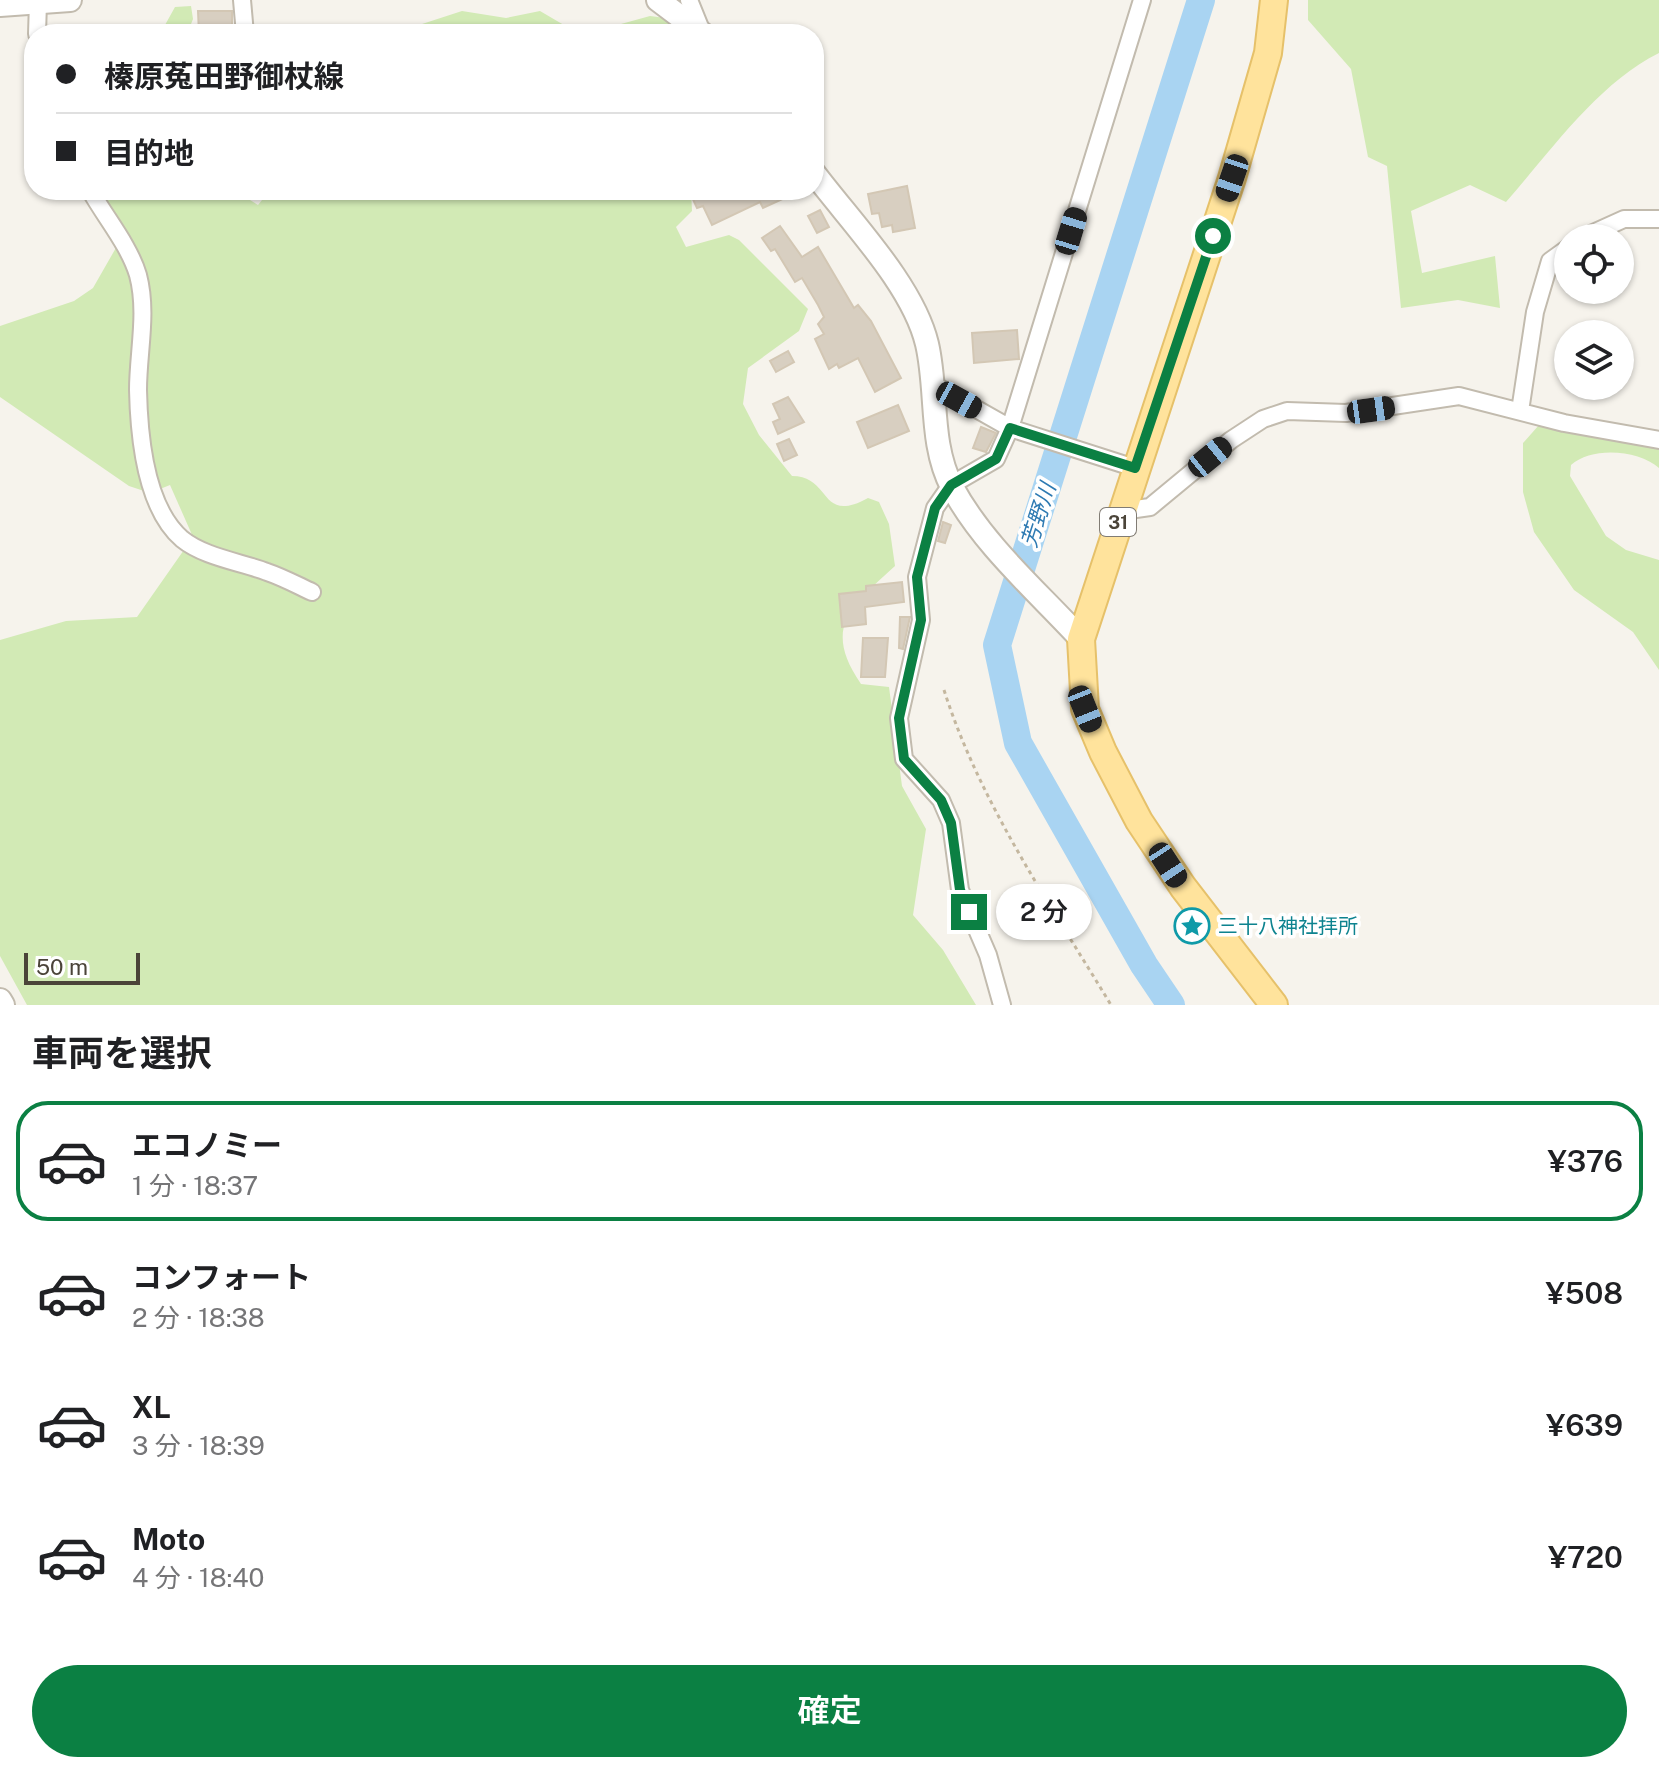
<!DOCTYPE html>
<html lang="ja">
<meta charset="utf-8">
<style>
:root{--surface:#fff;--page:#f2f2f2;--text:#202124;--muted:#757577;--line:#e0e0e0;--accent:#0b8043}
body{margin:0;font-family:"Public Sans","Noto Sans JP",sans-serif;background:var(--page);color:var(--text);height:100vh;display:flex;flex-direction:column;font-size:30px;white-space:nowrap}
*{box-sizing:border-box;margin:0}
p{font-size:26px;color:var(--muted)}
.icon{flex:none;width:44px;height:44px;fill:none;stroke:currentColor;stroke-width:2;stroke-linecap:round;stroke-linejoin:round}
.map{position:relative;height:1005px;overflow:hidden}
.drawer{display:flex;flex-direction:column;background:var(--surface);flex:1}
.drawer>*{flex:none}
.top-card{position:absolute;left:24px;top:24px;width:800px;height:176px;border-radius:32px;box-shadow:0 2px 6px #0004;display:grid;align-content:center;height:176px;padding:0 32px;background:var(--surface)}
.buttons{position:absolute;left:1554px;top:224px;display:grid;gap:16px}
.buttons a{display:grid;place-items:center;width:80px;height:80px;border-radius:50%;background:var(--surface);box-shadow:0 2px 6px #0004;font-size:40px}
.scale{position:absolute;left:24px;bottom:20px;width:116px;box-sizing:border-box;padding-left:8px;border:4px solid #4b4439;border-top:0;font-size:22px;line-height:28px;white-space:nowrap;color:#4b4439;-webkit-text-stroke:6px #fff;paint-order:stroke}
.end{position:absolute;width:36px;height:36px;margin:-18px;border:10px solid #0b8043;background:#fff;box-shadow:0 0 0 4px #fff}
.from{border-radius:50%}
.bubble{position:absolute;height:56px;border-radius:28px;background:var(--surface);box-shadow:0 2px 6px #0004;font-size:26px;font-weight:600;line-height:56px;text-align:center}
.car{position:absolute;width:24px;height:48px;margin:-24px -12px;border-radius:10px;box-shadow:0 0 6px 2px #0007;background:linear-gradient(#222 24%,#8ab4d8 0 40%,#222 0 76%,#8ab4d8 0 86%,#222 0)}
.top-card b{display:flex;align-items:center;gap:28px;height:76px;font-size:30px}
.top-card b+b{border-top:2px solid var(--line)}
.top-card i{width:20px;height:20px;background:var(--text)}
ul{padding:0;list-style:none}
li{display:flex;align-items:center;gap:24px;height:120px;margin:0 16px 12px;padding:0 16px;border:4px solid transparent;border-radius:32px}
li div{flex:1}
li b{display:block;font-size:30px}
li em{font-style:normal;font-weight:600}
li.on{border-color:var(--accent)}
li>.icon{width:72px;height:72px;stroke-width:1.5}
h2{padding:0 32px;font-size:36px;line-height:96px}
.primary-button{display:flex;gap:16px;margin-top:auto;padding:16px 32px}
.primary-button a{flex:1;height:92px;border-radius:48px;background:var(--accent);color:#fff;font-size:32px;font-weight:600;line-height:92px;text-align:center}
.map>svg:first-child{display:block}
.green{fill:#d2eab5}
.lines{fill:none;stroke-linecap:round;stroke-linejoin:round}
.river{stroke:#a9d4f2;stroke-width:28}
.building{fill:#d8cfc1;stroke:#d3c7b4;stroke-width:2}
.minor-casing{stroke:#c2bbae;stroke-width:20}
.tertiary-casing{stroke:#c2bbae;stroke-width:26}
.primary-casing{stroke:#e6c16a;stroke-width:30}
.path{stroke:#c4b79f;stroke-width:3;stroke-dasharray:4 4;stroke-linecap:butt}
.minor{stroke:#fff;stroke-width:16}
.tertiary{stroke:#fff;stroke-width:22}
.primary{stroke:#ffe39c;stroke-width:26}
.route{stroke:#0b8043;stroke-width:10}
.labels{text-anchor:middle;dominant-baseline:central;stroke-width:7;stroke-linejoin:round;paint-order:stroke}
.shield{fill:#fff;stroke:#817c74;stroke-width:2}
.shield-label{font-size:18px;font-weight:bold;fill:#4b4439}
.culture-label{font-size:20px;fill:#0d838f;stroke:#fff;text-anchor:start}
.water-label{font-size:22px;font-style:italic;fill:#2e7ab2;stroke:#fff}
</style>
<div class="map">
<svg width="1659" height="1005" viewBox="0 0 1659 1005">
<rect width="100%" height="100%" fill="#f6f3ec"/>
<path class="green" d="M1308 0H1659V53C1597 84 1551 151 1506 202L1470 185 1411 211 1422 273 1495 256 1500 308 1458 300 1401 308 1387 166 1368 157 1351 69 1308 20Z
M191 6 193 19 187 34H160L175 7Z
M462 11 506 18 540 11 569 28 592 32 650 16 673 19 688 34H407L419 25Z
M96 190H234L258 205 270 190H691L692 211 676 227 686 247 729 235 739 240 808 309 799 331 748 368 743 404 759 435 792 476C832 476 819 525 868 498L879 502 889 524 895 566C853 605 821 626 861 684L889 687 902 786 926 829 913 915 943 950 976 1005H27L0 956V640L66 621 137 617 193 537 170 485 150 493 129 486 0 397V326L74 301 93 288 121 239Z
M1539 425 1659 447V468C1639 450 1592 446 1571 465L1570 476 1606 536 1626 550 1659 560V670L1633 632 1574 590 1534 532 1523 492V443Z"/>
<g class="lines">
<path class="river" d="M1171 1005 1144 965 1018 743 997 645 1201 0"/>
</g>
<path class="building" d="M198 11H232V34H199Z
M907 186 915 228 893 232 892 225 882 227 879 213 872 214 868 194Z
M697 190H802L763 208 760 202 712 225 703 206 697 208 690 193Z
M820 210 829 227 817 233 808 216Z
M780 226 802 257 818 247 854 308 858 305 871 321 901 378 875 392 858 358 839 368 837 364 829 369 815 339 824 334 818 324 824 317 818 305 802 278 795 282 775 249 771 251 762 238Z
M1017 330 1019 359 974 363 972 333Z
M788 351 794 362 776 372 770 361Z
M788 397 804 422 778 434 773 422 780 419 773 404Z
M898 405 909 431 868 448 857 422Z
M981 427 996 433 986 452 973 448Z
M789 439 797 455 784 461 777 444Z
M943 522 951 525 945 543 938 541Z
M902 582 904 602 865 607 866 624 842 627 839 594 866 591V586Z
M900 617H910L903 649 899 648Z
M863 638H888L885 677H861Z"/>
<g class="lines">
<defs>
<path id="minor" d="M242 0 245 34
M689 0 702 32
M37 34 38 2
M90 190C105 217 129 245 138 275 148 313 138 352 138 390 139 436 145 507 182 539 204 557 241 562 267 572 282 577 297 585 312 592
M1582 238 1624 219H1659
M934 385 1010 428 1135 468
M1520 411 1535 312 1550 261 1568 248
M1122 511 1150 507 1231 440 1263 419 1287 411 1346 413 1459 396 1564 423 1659 440
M1002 1005 988 955 960 890 951 823 941 800 904 759 899 718 921 620 917 577 935 508 951 485 996 459 1010 428 1142 0"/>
<path id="tertiary" d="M658 0 703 34
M0 5 70 0
M814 173C850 221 913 285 927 344 938 391 929 443 952 487 983 545 1037 591 1081 639
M0 1000 3 1005"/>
<path id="primary" d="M1274 1005 1183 887 1139 821 1103 752 1085 709 1081 639 1232 178 1268 53 1274 0"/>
</defs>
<use href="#minor" class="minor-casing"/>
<use href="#tertiary" class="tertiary-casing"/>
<use href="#primary" class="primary-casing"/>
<path class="path" d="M944 690C980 803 1050 904 1111 1005"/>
<use href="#minor" class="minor"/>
<use href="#tertiary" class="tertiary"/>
<use href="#primary" class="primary"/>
</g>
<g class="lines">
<path class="route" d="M969 912 960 890 951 823 941 800 904 759 899 718 921 620 917 577 935 508 951 485 996 459 1010 428 1135 468 1213 236"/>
</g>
<defs>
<symbol id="sight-ring" viewBox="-11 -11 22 22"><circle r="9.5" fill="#fff" stroke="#0f9aa8" stroke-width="1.5"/><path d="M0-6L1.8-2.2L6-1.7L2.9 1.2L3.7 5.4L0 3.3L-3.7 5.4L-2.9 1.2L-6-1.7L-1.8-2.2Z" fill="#0f9aa8"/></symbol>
</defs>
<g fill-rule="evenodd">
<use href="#sight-ring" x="1172" y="906" width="40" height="40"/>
</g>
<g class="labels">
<rect class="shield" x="1100" y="508" width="36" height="28" rx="6"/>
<g class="shield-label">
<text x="1118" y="522">31</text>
</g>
<g class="culture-label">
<text x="1218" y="926">三十八神社拝所</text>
</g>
<g class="water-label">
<text transform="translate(1038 515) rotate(-72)">芳野川</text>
</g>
</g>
</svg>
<div class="buttons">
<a><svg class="icon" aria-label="locate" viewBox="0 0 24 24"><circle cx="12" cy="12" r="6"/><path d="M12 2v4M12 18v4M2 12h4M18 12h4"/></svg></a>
<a><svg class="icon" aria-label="layers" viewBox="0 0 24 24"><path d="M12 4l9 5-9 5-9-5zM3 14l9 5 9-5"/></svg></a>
</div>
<div class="scale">50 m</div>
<i class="end from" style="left:1213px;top:236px"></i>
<i class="end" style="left:969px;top:912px"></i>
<div class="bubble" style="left:996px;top:884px;width:96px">2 分</div>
<i class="car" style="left:1232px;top:178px;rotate:199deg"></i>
<i class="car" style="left:1071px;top:231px;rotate:17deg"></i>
<i class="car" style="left:959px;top:400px;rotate:119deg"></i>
<i class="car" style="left:1371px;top:410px;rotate:82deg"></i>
<i class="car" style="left:1210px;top:457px;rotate:51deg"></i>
<i class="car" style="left:1085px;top:709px;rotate:158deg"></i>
<i class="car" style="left:1168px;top:865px;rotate:147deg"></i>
<div class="top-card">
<b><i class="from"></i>榛原菟田野御杖線</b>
<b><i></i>目的地</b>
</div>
</div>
<section class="drawer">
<h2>車両を選択</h2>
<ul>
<li class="on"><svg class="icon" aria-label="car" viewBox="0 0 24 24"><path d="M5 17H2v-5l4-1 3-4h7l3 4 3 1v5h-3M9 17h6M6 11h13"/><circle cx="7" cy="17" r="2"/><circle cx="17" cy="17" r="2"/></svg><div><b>エコノミー</b><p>1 分 · 18:37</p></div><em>¥376</em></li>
<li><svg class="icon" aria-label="car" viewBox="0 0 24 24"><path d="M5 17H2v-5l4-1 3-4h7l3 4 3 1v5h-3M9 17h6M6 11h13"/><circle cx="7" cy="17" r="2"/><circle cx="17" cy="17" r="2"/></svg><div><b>コンフォート</b><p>2 分 · 18:38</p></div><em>¥508</em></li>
<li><svg class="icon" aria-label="car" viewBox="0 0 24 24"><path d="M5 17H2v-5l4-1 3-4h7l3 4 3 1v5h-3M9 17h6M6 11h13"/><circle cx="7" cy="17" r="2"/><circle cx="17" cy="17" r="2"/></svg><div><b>XL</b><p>3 分 · 18:39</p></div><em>¥639</em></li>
<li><svg class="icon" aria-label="car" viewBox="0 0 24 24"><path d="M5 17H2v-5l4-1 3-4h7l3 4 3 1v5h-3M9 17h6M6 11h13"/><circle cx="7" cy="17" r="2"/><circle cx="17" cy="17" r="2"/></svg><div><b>Moto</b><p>4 分 · 18:40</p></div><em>¥720</em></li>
</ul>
<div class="primary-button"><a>確定</a></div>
</section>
